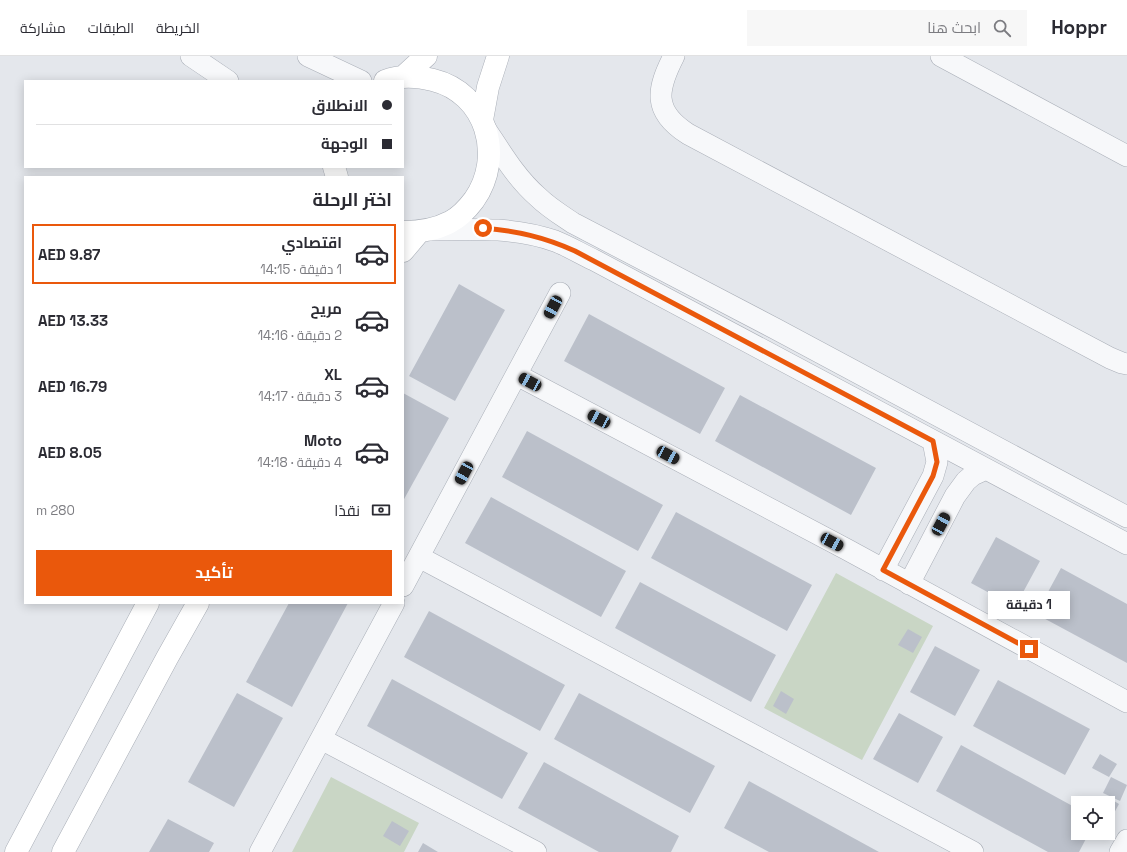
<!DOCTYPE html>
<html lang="ar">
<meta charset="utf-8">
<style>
:root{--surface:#fff;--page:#f7f7f7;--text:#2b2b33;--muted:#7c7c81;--line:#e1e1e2;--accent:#ea580c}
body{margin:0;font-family:"Space Grotesk",Cairo,sans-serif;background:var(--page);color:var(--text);direction:rtl;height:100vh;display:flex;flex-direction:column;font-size:15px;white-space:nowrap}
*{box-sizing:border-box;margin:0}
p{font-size:13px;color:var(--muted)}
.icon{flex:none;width:22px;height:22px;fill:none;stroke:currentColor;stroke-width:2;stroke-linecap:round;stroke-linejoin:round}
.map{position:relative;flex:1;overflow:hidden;direction:ltr}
.drawer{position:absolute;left:24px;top:120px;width:380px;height:428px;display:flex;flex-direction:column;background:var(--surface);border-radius:0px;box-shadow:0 2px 10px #0003;direction:rtl}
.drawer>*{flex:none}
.hud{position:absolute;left:24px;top:24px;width:380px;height:88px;border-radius:0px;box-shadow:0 2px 10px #0003;direction:rtl;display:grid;align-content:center;height:88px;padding:0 12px;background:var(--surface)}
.fabs{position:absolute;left:1071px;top:740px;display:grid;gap:8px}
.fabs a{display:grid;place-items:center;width:44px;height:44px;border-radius:0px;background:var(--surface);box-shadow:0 2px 10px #0003;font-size:20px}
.end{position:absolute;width:18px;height:18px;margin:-9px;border:5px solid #ea580c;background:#fff;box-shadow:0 0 0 2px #fff}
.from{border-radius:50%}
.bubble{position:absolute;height:28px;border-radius:0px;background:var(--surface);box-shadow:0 2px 10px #0003;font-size:13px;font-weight:700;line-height:28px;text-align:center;direction:rtl}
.car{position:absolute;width:12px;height:24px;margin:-12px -6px;border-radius:5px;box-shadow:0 0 3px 1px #0007;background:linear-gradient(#222 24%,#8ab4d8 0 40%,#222 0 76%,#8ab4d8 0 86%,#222 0)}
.hud b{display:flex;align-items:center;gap:14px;height:38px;font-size:15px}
.hud b+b{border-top:1px solid var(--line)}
.hud i{width:10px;height:10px;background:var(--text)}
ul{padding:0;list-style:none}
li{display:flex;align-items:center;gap:12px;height:60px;margin:0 8px 6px;padding:0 4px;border:2px solid transparent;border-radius:0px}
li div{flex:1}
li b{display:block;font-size:15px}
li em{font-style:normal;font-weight:700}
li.selected{border-color:var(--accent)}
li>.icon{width:36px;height:36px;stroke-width:1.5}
h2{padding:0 12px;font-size:18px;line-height:48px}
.pay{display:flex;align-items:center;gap:10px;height:44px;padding:0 12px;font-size:15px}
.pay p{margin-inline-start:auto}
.primary-button{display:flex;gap:8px;margin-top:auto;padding:8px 12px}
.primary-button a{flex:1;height:46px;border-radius:0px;background:var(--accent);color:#fff;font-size:16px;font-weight:700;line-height:46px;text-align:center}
header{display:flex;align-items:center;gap:24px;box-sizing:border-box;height:56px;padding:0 20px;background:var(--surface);border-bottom:1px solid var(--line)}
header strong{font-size:19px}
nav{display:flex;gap:22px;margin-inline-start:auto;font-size:14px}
.search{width:280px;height:36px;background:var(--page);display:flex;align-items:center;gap:10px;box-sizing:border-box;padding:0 14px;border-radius:0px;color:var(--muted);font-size:15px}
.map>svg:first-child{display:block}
.green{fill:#c9d6c5}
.building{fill:#bbc0ca}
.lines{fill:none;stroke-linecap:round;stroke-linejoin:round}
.minor-casing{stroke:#a9aeb7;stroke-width:22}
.secondary-casing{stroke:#a9aeb7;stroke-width:23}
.minor{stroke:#f7f8fa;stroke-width:21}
.secondary{stroke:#fff;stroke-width:22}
.route{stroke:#ea580c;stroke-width:5}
</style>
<header>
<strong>Hoppr</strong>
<div class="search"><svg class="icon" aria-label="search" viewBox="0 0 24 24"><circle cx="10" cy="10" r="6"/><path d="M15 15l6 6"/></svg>ابحث هنا</div>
<nav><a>الخريطة</a><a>الطبقات</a><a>مشاركة</a></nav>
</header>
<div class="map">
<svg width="1127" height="796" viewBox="0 0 1127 796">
<rect width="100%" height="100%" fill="#e4e7ec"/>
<path class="green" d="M836 517 933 570 862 704 764 652Z
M331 721 419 767 404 796H292Z"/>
<path class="building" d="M459 228 505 254 455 345 409 320Z
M589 258 725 332 700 378 564 305Z
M403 337 449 362 403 445Z
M740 339 876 412 851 459 715 385Z
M527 375 663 449 638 495 502 421Z
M491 441 626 515 601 561 465 487Z
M676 456 812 529 787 575 651 502Z
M996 481 1040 505 1015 551 971 527Z
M1061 512 1127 548V607L1036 558Z
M640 526 776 599 751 646 615 572Z
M289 547H348L292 651 246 626Z
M429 555 565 629 540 675 404 601Z
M908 573 922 581 913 597 898 589Z
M935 590 980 614 955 660 910 636Z
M392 623 528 697 502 743 367 670Z
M998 624 1090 673 1065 719 973 670Z
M781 635 794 643 786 658 773 650Z
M237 637 283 662 234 751 188 726Z
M579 637 715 710 690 757 554 683Z
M899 657 943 681 918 727 873 703Z
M961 689 1078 753V777H1089L1079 796H1048L936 735Z
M1100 698 1117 708 1109 721 1092 712Z
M544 706 679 780 671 796H599L518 752Z
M1111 721 1127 729 1120 745 1103 737Z
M749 725 773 738 879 796H769L724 772Z
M1109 742 1119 748 1113 759 1108 756V747H1106Z
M168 763 214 787 209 796H149Z
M392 765 409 775 400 790 383 780Z
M423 787 438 796H418Z"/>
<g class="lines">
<defs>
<path id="minor" d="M191 0 228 25
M308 0 361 25
M674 0C657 33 652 55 688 78L1110 302 1122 307 1127 308
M941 0 1127 100
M485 72C501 96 516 122 538 141 548 151 561 159 573 167L774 272 1127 461
M432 174C474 173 515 171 555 185 568 190 581 198 594 204L1127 488
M517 319 846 493 1127 646
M419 501 973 796
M883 514 933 420 937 406 933 385
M909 528 955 440 966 425 973 419 986 413
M403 530 560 237
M321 683 536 796
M260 796 394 547
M1120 796 1127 784"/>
<path id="secondary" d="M403 21 426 0
M385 25C400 19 417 20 433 24 486 37 505 100 474 144 468 152 460 161 450 166 435 174 420 176 403 176
M482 64 488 31 498 0
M334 111 337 121
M403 195 419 176
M16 796 148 547
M63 796 167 602 198 547"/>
</defs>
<use href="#minor" class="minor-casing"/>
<use href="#secondary" class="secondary-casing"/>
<use href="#minor" class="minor"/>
<use href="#secondary" class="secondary"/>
</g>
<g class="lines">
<path class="route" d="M483 172C517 175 544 181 575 195L933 385 937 406 933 420 883 514 1029 593"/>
</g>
</svg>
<div class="fabs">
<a><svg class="icon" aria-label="locate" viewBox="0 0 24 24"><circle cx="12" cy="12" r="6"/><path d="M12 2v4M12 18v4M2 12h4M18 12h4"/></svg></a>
</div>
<i class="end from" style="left:483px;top:172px"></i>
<i class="end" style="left:1029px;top:593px"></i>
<div class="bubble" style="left:988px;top:535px;width:82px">1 دقيقة</div>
<i class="car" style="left:553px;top:251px;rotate:208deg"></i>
<i class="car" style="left:530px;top:326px;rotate:298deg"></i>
<i class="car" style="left:599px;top:363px;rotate:298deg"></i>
<i class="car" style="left:668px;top:399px;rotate:118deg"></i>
<i class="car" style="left:464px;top:417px;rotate:208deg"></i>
<i class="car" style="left:941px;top:468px;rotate:28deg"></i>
<i class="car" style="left:832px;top:486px;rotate:118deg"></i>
<div class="hud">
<b><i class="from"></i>الانطلاق</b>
<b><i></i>الوجهة</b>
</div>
<section class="drawer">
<h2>اختر الرحلة</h2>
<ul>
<li class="selected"><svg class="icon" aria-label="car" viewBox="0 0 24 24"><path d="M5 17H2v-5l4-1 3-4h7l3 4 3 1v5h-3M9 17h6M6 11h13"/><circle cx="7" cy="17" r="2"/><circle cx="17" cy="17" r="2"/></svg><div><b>اقتصادي</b><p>1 دقيقة · 14:15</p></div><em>AED 9.87</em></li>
<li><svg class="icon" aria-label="car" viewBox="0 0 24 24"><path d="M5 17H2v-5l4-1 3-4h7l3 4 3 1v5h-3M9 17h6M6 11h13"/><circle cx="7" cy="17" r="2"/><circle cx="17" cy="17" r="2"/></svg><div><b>مريح</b><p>2 دقيقة · 14:16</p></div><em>AED 13.33</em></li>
<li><svg class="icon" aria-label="car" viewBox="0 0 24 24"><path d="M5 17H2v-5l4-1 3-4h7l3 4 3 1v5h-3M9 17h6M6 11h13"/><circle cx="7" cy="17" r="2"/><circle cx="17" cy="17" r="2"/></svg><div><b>XL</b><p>3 دقيقة · 14:17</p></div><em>AED 16.79</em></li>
<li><svg class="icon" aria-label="car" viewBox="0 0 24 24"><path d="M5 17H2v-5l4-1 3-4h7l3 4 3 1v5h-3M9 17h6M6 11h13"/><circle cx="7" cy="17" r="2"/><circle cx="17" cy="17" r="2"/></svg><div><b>Moto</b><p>4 دقيقة · 14:18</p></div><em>AED 8.05</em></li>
</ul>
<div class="pay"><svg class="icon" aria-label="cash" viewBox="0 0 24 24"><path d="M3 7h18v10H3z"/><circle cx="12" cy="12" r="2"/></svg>نقدًا<p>280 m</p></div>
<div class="primary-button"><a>تأكيد</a></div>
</section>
</div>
